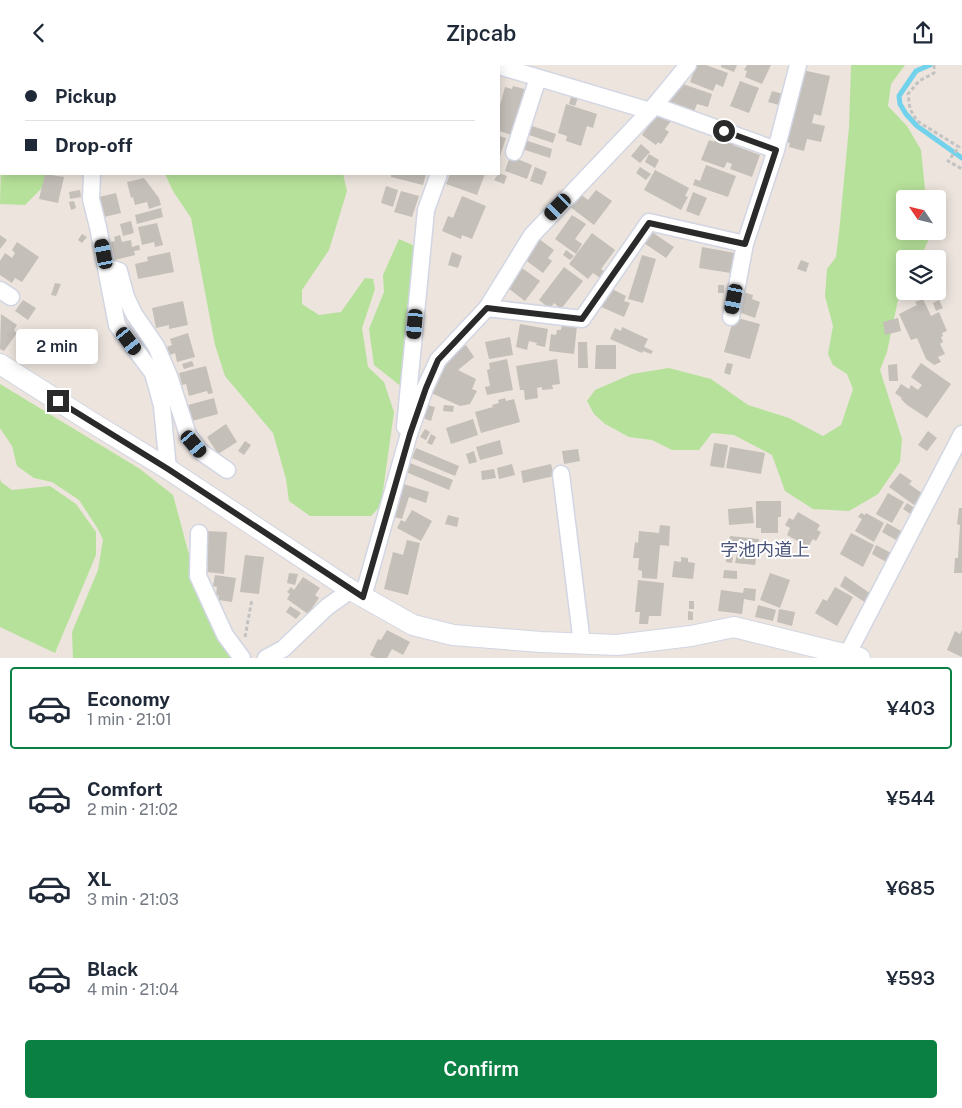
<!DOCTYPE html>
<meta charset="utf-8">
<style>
:root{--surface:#fff;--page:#f2f2f3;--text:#1f2937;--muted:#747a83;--line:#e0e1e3;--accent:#0b8043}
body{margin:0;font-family:"Public Sans","Noto Sans JP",sans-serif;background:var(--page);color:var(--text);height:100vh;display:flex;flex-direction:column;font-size:19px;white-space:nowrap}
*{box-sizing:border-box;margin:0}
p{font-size:16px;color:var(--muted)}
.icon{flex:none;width:28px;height:28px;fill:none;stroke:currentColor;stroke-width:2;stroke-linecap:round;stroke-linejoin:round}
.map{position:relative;height:593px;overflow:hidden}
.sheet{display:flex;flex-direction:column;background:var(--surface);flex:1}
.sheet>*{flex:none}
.banner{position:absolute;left:0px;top:0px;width:500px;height:110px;box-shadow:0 2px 12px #0003;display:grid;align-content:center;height:110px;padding:0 25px;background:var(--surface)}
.needle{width:32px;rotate:305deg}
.controls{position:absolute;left:896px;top:125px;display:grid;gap:10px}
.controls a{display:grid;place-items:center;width:50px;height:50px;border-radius:5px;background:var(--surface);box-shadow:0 2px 12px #0003;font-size:25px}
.end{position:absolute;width:22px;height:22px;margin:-11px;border:6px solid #2a2a2a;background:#fff;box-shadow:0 0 0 2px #fff}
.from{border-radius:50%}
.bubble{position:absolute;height:35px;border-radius:5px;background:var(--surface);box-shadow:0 2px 12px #0003;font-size:16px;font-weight:600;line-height:35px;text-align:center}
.car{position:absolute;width:15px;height:30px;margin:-15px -8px;border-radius:6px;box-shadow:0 0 4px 1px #0007;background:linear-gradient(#222 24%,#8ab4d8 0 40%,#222 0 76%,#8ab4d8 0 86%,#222 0)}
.banner b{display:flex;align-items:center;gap:18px;height:48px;font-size:19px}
.banner b+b{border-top:1px solid var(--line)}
.banner i{width:12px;height:12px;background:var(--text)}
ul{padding:9px 0 0;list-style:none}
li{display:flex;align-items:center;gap:15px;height:82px;margin:0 10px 8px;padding:0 15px;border:2px solid transparent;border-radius:5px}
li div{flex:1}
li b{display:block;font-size:19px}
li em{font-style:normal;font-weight:600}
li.active{border-color:var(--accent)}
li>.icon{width:45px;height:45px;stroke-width:1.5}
.button{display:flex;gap:10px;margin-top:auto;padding:10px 25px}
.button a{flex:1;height:58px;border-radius:5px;background:var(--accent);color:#fff;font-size:20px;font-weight:600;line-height:58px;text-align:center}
header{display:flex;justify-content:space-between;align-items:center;height:65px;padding:0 25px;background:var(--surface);font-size:22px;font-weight:600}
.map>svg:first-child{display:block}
.green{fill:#b6e19a}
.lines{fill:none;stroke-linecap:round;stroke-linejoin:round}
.stream{stroke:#72d1eb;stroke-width:5}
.building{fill:#c4bfb8}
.minor-casing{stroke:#d2d6e3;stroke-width:19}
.tertiary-casing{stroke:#d2d6e3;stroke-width:22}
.path{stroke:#c3c3c3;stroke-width:3;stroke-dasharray:4 2.5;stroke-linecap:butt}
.minor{stroke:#fff;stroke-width:16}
.tertiary{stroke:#fff;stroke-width:20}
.route{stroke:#2a2a2a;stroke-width:6}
.labels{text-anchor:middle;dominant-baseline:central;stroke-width:4;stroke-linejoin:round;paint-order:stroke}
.quarter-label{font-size:18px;fill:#4c567a;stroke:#fff}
</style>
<header><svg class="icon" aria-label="back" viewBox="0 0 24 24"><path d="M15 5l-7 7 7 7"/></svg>Zipcab<svg class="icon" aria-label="share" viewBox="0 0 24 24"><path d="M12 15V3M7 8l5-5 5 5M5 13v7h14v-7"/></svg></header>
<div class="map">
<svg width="962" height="593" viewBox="0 0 962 593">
<rect width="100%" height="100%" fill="#ece4dd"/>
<path class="green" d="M851 0H905L891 19 888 41 907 61 921 85 926 134H905V166H929L930 171 920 194H905V223L898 235 887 287 880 305 902 374 900 397 878 429 849 446 813 444 785 426 772 390 734 370 712 368 699 385H672L652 375 629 372 605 359 594 349 587 336 595 325 632 309 669 303 711 314 748 340 789 353 823 371 841 360 853 324 847 309 833 300 828 289 833 261 825 231 827 204 836 192 839 168 849 62Z
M1 100V109H49L42 123 25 140 0 139Z
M165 109H343L347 126 329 185 302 225V239L319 250 341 247 365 213 373 214 375 224 362 263 368 302 384 317 394 347 381 440 371 451H310L289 436 286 414 273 368 225 311 215 280 191 153 173 126Z
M399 174 417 182 402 322 374 300 369 264 384 227 383 210Z
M0 319 140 404 173 430 195 512 233 593H73L72 567 98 505 103 475 98 464 79 435 52 417 34 413 17 401 12 381 0 363Z
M0 413 1 417 12 425 50 421 76 439 96 467V490L55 588 0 562Z"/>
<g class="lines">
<path class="stream" d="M930 0 916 6 899 31 900 39 906 49 917 61 962 93"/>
</g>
<path class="building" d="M696 0H706L728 8 723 22 716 19 713 26 690 17Z
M721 0H737L734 7 721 2Z
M747 0H771L762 19 745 12 747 6 744 5Z
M802 5 830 11 821 51 814 49 812 58 825 61 821 77 807 74 804 86 789 82 790 78 785 77Z
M740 16 759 23 749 48 730 41Z
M677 17 712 29 708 42 697 39 693 49 662 38Z
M513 21 528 25 512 70 499 66V44L505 22 512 24Z
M772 26 783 29 779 40 768 37Z
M572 28 579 30 575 41 569 39Z
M566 39 597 49 593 63 587 61 581 81 566 76 567 71 558 68Z
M659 46 672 55 665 64 669 67 661 79 658 77 656 80 642 70Z
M529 60 556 69 553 78 526 69Z
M717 68 735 75 733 80 760 90 752 112 730 104 732 99 727 97 724 103 701 95 709 75 714 77Z
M499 71 506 73 499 94Z
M525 75 552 84 550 93 522 84Z
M641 79 650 87 640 98 631 91Z
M649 89 659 95 655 103 645 97Z
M510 91 532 100 527 114 505 106Z
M706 100 736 111 728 132 693 120 695 114 700 116Z
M535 102 547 107 542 120 530 116Z
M640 102 651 109 646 115 636 108Z
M655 105 689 123 685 131 688 132 681 145 644 125Z
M499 108 507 111 504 119 494 115Z
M45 109 64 112 58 138 39 134Z
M391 109H426L423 120 391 112Z
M450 109H485L477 130 446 119Z
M144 113 159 133 161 140 149 144 147 137 135 140 133 132 131 133 127 117Z
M386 121 398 125 393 142 381 138Z
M80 125 81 132 70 134 69 127Z
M596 125 612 136 594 160 569 141 579 128 588 135Z
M401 126 419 131 412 152 394 147Z
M693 127 707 133 699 151 686 146Z
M116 128 121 148 104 152 99 132Z
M462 131 486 141 472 174 462 170 461 174 442 166 448 151 453 153Z
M74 136 76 143 71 145 69 137Z
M161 143 163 152 137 159 135 150Z
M572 150 586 159 575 174 582 179 576 189 555 174Z
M131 156 134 168 123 171 120 159Z
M157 158 163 180 155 182 154 177 142 180 138 162Z
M649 165 674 182 666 193 641 176Z
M592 168 615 185 601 204 605 207 600 213 593 208 588 214 569 199Z
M82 169 87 172 82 178 78 175Z
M0 170 7 175 0 184Z
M120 170 122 177 131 175 132 182 139 180 140 185 134 186 135 190 115 195 111 177 115 176 114 172Z
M539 174 554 185 548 193 552 196 543 208 524 194Z
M17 177 39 192 22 217 15 213 12 218 0 210V196L5 188 12 193 15 188 12 185Z
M702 182 735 188 731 208 699 203Z
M566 185 574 191 570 195 563 190Z
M170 187 174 207 138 214 135 199 148 196 147 192Z
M452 187 462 191 458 203 448 200Z
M642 190 656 194 643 238 628 234Z
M801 195 809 198 806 207 797 204Z
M564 202 583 216 561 244 554 238 550 244 539 235Z
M522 203 540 216 525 236 508 223Z
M55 218 61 219 56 231 51 230Z
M718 220H724V228H718Z
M608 222 626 231 624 236 630 238 624 252 599 241Z
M743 227 753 230 752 234 760 237 755 253 736 246Z
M923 234 931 251 939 247 947 266 942 268 943 271 941 272 943 277 940 279 945 289 938 292 941 297 934 300 926 294 917 273 911 275 899 249 917 240 915 237Z
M23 235 36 243 28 255 15 246Z
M939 235 943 243 936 246 933 238Z
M183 236 188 260 169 264V260L156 263 152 243Z
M1 249 17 260 14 265 17 268 4 286 0 284Z
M734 252 760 259 750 294 724 287Z
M898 253 901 266 885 270 883 257Z
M520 259 548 264 545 282 536 280 537 278 529 276 527 285 516 282Z
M562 259 577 261 574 289 549 286 551 269 556 270 557 265H561Z
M622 262 648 274 644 282 653 286 651 289 643 286 642 288 610 274 615 263 621 266Z
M188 268 195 292 177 297 175 288 170 290 167 282 172 280 170 274Z
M510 272 513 290 489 294 485 277Z
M578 277H587L588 303H578Z
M466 280 474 292 458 305 476 314 472 324 477 326 470 339 460 341 429 327 443 296Z
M596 280H616V304H595Z
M507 294 513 325 487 330 485 322 490 321 487 305 490 304 489 298Z
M557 294 560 319 552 320 553 324 542 325V322L537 323 538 333 525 335 524 325H520L516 301Z
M192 296 194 301 184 304 182 299Z
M727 298 733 299 730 310 724 308Z
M921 298 951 319 927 353 907 340 901 334 902 333 895 328 901 319 909 324 911 320 918 325 922 320 911 312Z
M897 299 898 316H889L888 300Z
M206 301 213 328 208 329 207 326 189 331 186 319 182 320 179 308Z
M214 333 218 349 192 356 188 340Z
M505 333 506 336 514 334 520 357 481 368 475 347 493 342 492 340 499 338 498 335Z
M427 340 435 342 431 356 422 353Z
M444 340 454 341 453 347 443 346Z
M473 354 478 370 451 379 446 363Z
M226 359 237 377 218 389 207 372Z
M425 364 430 367 426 375 420 372Z
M928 366 937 373 927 386 918 380Z
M431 369 436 372 432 380 427 378Z
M500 375 503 389 480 395 476 382Z
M245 376 251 380 244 390 238 386Z
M714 378 728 380 724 403 710 401Z
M730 382 765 388 761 409 726 403Z
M416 383 459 401 455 411 412 393Z
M578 384 580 396 564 399 562 386Z
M474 386 477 397 469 399 466 389Z
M410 398 453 415 449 425 406 407Z
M512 399 515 410 499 414 497 403Z
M551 399 554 411 523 418 521 406Z
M494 404 496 413 482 415 481 406Z
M900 408 912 416 909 419 923 429 914 440 889 422Z
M400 418 429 427 426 438 409 432 402 454 390 451Z
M888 428 904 437 892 458 876 449Z
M756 436H781V452H778V468H761V463H756Z
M907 438 916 444 912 450 903 444Z
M752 442 754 458 729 460 728 444Z
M959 443H962V508H954L955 493H958L960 460 957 459Z
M412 445 432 456 421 476 397 463 401 455 405 457Z
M798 447 820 460 817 465 821 467 816 476 813 474 808 482 787 470 790 463 785 460 789 453 793 455Z
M861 448 865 450 866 448 884 458 874 477 855 466 862 454 858 452Z
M448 450 459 453 457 462 445 459Z
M887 458 901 466 896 475 882 467Z
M660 460 670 461 669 481 660 480 657 514 642 513V506L638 505 639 493H633L635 477 638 478 639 466 659 468Z
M206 466 227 467 224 509 207 507 208 501H203Z
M851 468 874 480 863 502 840 489Z
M730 471 759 474 755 500 735 498 737 489 727 488Z
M407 475 420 478 408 530 384 524 393 487 403 490Z
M876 480 891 488 886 497 872 489Z
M245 490 264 492 259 529 240 527Z
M726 491 733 492 732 498 726 497Z
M681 492 688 493V497L695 498 693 514 672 512 674 496 681 497Z
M724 505 737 506V514L723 513Z
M289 508 298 509 295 520 287 518Z
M770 508 790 515 780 543 760 535Z
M215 510 236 513 232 537 218 535 219 531 216 530 217 522 213 521Z
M845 511 871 529 866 538 840 521Z
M303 512 320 523 315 530 319 533 308 549 287 534 290 529 287 527 291 522 294 525Z
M638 515 664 518 661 551H649L648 559H639L640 547H635Z
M835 522 853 532 837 561 815 548 823 534 827 536Z
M744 523 756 524 755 536 744 534 742 549 718 546 721 525 743 528Z
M689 536H694V544H689Z
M758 540 776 545 773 556 755 552Z
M290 541 301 548 296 554 286 547Z
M779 544 795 547 792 561 777 557Z
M688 546 693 547V555H688Z
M387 565 410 577 403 590 392 584 387 593H376L370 590 378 574 381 575Z
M962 565V592L947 585 955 566 960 569Z"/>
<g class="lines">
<defs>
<path id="minor" d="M106 1V0
M477 1V0
M499 1 650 46
M655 41 776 85
M514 87 538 13
M92 109 91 134 98 162 117 260 153 308 162 341 168 404
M106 202 119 206 126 232 134 249 156 281 169 311 188 370 201 387 227 405
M0 225 11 232
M487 243 582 254 649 157 745 179
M731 252 745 179 776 85 798 0
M405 362 426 145 439 109
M561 409 582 579
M199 468 198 511 225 570 242 593
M363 532 409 369 425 323 438 295 487 243 532 170 650 46 688 0
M266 593 283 584 327 542 351 525
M849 593 847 590 962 369"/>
<path id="tertiary" d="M0 299 88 355 168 404 351 525 413 560 453 570 541 577 617 580 691 571 734 562 860 593"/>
</defs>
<use href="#minor" class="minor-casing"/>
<use href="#tertiary" class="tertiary-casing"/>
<path class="path" d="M934 0V8L919 16 908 29 910 44 917 56 959 82 948 96 962 104
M245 572 252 534"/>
<use href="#minor" class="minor"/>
<use href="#tertiary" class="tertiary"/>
</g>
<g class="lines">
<path class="route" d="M58 336 168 404 363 532 410 369 426 323 438 295 487 243 582 254 649 158 745 179 776 85 724 66"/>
</g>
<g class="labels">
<g class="quarter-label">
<text x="765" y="484">字池内道上</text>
</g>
</g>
</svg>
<div class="controls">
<a><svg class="needle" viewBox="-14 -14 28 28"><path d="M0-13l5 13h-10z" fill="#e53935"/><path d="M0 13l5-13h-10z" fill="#747a83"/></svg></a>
<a><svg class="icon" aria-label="layers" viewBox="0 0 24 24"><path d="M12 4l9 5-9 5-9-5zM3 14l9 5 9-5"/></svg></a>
</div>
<i class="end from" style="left:724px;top:66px"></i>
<i class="end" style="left:58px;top:336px"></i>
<div class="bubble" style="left:16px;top:264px;width:82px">2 min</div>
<i class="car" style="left:558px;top:142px;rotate:224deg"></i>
<i class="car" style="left:104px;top:189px;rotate:349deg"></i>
<i class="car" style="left:734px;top:234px;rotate:191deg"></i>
<i class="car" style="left:415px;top:259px;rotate:185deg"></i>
<i class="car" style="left:129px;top:276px;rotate:143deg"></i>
<i class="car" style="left:194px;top:379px;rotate:140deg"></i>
<div class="banner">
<b><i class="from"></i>Pickup</b>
<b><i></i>Drop-off</b>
</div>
</div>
<section class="sheet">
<ul>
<li class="active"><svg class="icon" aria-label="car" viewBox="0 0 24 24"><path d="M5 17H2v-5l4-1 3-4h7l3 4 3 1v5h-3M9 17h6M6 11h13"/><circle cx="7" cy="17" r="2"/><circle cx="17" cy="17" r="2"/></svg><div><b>Economy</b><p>1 min · 21:01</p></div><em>¥403</em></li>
<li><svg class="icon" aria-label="car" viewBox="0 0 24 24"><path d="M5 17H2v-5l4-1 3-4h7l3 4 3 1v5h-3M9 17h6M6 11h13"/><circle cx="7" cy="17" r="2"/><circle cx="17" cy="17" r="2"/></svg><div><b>Comfort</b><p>2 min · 21:02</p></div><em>¥544</em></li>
<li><svg class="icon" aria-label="car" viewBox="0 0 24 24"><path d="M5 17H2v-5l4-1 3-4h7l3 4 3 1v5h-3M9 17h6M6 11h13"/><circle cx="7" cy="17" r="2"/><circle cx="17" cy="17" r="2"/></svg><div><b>XL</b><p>3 min · 21:03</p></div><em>¥685</em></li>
<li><svg class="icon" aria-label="car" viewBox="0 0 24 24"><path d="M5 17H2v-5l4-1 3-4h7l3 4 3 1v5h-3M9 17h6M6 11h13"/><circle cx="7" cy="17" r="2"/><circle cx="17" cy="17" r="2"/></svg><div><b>Black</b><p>4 min · 21:04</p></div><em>¥593</em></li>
</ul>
<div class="button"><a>Confirm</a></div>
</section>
